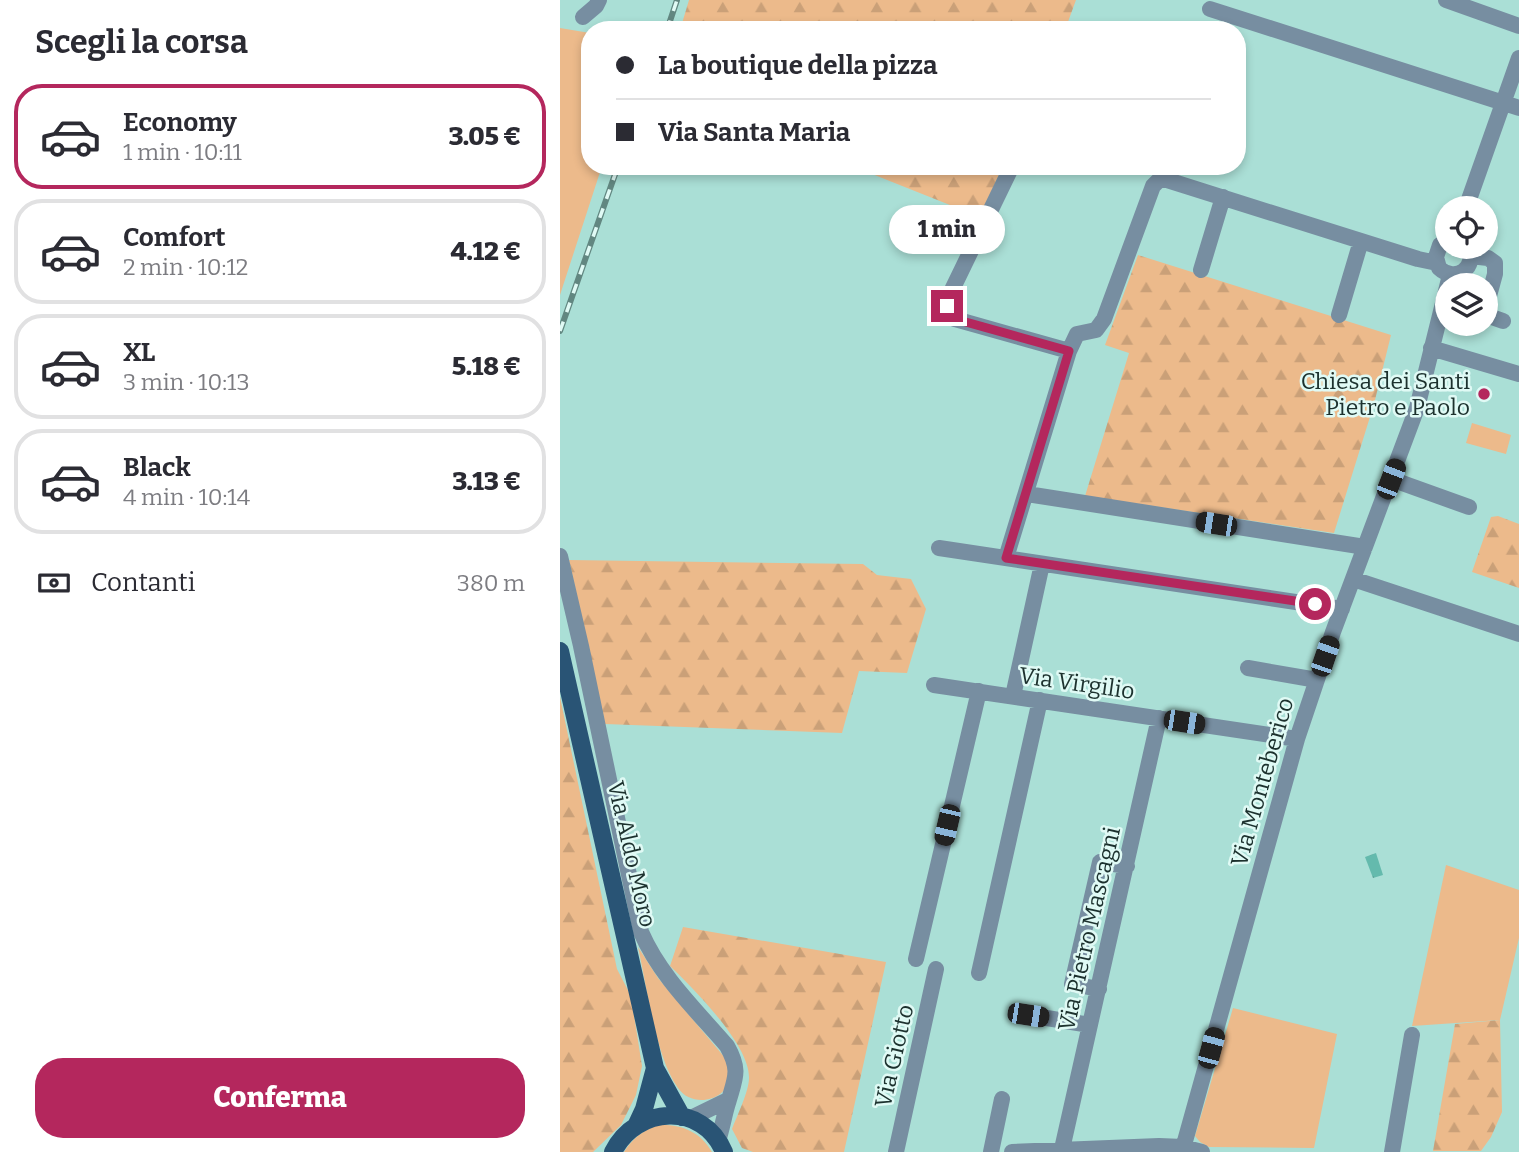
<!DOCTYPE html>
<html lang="it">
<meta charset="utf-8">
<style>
:root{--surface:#fff;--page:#f2f2f3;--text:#2b2b33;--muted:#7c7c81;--line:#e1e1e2;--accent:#b4275d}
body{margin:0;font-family:Bitter,serif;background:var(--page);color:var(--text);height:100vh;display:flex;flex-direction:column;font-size:26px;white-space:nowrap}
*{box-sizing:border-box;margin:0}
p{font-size:23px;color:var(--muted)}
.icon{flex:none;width:38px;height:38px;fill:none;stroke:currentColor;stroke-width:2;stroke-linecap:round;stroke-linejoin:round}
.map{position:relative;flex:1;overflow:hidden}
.side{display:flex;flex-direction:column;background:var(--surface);width:560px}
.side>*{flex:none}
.guide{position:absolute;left:21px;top:21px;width:665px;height:154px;border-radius:28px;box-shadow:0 4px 10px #0003;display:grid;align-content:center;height:154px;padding:0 35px;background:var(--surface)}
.tools{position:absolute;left:875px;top:196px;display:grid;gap:14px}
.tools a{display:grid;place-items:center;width:63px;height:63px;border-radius:50%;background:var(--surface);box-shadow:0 4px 10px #0003;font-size:35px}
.end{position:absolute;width:32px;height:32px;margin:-16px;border:9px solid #b4275d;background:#fff;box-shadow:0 0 0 4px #fff}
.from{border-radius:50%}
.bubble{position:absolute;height:49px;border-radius:24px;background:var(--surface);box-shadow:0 4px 10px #0003;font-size:23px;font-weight:800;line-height:49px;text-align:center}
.car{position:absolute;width:21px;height:42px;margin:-21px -10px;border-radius:9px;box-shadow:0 0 5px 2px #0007;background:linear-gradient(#222 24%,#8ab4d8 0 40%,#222 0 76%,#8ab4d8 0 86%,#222 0)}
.guide b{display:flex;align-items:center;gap:24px;height:66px;font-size:26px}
.guide b+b{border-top:2px solid var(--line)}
.guide i{width:18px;height:18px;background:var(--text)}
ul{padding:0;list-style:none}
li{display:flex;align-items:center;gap:21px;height:105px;margin:0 14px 10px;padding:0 21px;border:4px solid var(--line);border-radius:28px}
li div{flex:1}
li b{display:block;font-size:26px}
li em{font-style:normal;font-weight:800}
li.on{border-color:var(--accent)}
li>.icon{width:63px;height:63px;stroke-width:1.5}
h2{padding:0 35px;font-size:32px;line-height:84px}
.pay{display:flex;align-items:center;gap:18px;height:77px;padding:0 35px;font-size:26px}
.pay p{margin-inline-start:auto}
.button{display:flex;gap:14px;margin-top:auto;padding:14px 35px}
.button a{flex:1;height:80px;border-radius:28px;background:var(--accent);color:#fff;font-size:28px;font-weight:800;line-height:80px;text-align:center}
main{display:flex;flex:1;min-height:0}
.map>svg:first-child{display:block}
.grass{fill:#ecba8b}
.forest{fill:url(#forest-firs)}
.water{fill:url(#water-ripples)}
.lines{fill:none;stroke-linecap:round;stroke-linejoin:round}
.minor{stroke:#778ea1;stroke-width:16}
.major{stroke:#295475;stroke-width:18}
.rail-casing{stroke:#628781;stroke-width:6}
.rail{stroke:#e0faf5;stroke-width:3.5;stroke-dasharray:10;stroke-linecap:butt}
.route{stroke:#b4275d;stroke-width:9}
.poi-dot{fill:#b4275d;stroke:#e0faf5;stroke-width:2.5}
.labels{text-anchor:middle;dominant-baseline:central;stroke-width:5;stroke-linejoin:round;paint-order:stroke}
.poi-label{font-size:23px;fill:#1c312e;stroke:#e0faf5;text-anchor:end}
.street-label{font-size:23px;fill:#1c312e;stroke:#e0faf5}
</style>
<main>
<section class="side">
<h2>Scegli la corsa</h2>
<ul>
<li class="on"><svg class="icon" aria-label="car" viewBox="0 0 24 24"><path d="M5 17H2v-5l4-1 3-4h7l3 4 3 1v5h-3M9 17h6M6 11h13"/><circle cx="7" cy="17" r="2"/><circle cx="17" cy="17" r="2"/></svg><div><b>Economy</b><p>1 min · 10:11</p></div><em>3.05 €</em></li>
<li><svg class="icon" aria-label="car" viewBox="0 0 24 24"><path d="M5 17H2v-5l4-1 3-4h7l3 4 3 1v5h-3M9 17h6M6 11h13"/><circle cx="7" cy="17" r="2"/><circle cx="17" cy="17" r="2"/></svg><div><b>Comfort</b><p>2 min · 10:12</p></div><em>4.12 €</em></li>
<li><svg class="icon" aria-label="car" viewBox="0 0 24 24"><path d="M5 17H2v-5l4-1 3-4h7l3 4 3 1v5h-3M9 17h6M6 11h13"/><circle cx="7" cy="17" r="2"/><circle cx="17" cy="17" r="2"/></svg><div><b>XL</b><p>3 min · 10:13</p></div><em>5.18 €</em></li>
<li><svg class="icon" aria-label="car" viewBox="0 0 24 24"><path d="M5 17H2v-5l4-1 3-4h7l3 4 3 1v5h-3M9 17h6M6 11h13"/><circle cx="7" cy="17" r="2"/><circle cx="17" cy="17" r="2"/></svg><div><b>Black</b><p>4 min · 10:14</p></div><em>3.13 €</em></li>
</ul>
<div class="pay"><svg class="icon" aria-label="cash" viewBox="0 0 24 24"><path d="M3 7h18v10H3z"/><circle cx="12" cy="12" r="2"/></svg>Contanti<p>380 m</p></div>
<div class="button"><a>Conferma</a></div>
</section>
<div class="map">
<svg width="959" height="1152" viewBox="0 0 959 1152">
<defs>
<pattern id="forest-firs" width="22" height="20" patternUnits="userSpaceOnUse" patternTransform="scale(1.75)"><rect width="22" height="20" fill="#ecba8b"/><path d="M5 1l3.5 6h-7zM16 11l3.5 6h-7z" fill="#caa078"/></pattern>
<pattern id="water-ripples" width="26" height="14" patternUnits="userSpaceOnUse" patternTransform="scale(1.75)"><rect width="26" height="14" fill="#64baad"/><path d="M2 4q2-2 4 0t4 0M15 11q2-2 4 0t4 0" fill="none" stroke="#52988d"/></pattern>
</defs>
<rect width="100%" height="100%" fill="#aadfd6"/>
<path class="grass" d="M0 28 30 33V166H42L0 295Z
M912 423 951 435 946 454 906 443Z
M886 865 959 890V938L940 1020 852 1026Z
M78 947 98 978 166 1059C168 1064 171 1070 170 1075 169 1101 132 1109 118 1088 95 1056 87 987 78 947Z
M673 1008 777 1034 754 1148 649 1147 640 1142 635 1136Z
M98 1125C121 1124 140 1131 152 1152H64C73 1138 82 1131 98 1125Z"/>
<path class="forest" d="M129 0H516L505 30H120Z
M292 166H443L420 217Z
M578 255 831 335 814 404 774 533 525 496 569 353 545 345Z
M938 516 959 524V588L912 572 931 517Z
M9 560 303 564 317 575 351 579 366 609 347 673 299 671 282 733 45 724Z
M0 697 57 969 71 996 82 1066 76 1095 61 1125 33 1152H0Z
M123 927 326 962 284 1152H193L182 1148 172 1129C177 1116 189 1091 189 1078 190 1045 133 988 110 966Z
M940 1020 942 1112 931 1137 921 1151H873L895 1024Z"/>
<path class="water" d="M816 853 823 875 813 878 805 857Z"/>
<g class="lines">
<path class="minor" d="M886 0 959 26
M650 9 959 108
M23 17 36 6 39 0
M906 208 959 58
M887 241 880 245 876 257 879 268C896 284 918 267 908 247
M911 256 928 258 935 263V274L926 307
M641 270 663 197
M779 315 801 241
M926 315 943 321
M871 348 959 374
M509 351 517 334 536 330 544 319 593 186 598 181 604 179 858 259 877 263
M831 479 909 507
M467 494 805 547
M379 548 782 609
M0 556 21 646 81 932C100 976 136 1010 167 1046 181 1071 175 1078 168 1103 164 1116 162 1129 158 1141
M446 558 509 351 395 319C383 312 387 303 391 292L452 166
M793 579 959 634
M688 668 757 680
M374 685 737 739
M453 696 482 564
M356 959 419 691
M419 973 480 700
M539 989 512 984 540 862 567 866
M468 1015 530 1025
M129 1119 168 1100
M502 1149 599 718
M336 1152 376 969
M431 1152 442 1099
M452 1152 599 1146 623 1147 642 1152
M622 1152 737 739 773 632 857 408 890 275
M832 1152 852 1035"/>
<path class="major" d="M0 651 95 1068 122 1117
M77 1124 84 1109 95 1068
M53 1152C76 1106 143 1101 164 1152"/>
<defs>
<path id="rail" d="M107 30 117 0
M0 331 58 166"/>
</defs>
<use href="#rail" class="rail-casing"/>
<use href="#rail" class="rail"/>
</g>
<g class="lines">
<path class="route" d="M387 306 389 315 395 319 509 351 446 558 755 604"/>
</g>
<circle class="poi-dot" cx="924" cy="394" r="7"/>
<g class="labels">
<g class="poi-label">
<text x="910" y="381">Chiesa dei Santi<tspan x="910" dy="26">Pietro e Paolo</tspan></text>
</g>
<g class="street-label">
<text transform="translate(517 683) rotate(8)">Via Virgilio</text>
<text transform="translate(702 782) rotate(-74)">Via Monteberico</text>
<text transform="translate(72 854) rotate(77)">Via Aldo Moro</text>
<text transform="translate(529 929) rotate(-77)">Via Pietro Mascagni</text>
<text transform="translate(334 1056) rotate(-77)">Via Giotto</text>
</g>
</g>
</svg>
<div class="tools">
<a><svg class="icon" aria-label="locate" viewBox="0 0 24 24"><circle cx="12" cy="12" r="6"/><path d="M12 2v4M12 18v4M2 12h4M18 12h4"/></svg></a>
<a><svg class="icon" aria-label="layers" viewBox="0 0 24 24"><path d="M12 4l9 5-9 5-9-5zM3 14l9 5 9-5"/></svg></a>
</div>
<i class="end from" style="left:755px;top:604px"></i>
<i class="end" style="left:387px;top:306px"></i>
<div class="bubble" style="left:329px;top:205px;width:116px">1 min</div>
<i class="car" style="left:831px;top:479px;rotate:21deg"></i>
<i class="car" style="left:656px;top:524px;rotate:279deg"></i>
<i class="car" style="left:765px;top:656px;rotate:19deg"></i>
<i class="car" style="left:624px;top:722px;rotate:99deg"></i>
<i class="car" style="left:387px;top:825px;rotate:193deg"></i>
<i class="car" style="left:468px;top:1015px;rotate:99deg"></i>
<i class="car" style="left:651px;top:1048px;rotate:15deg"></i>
<div class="guide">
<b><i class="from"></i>La boutique della pizza</b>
<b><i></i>Via Santa Maria</b>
</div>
</div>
</main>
